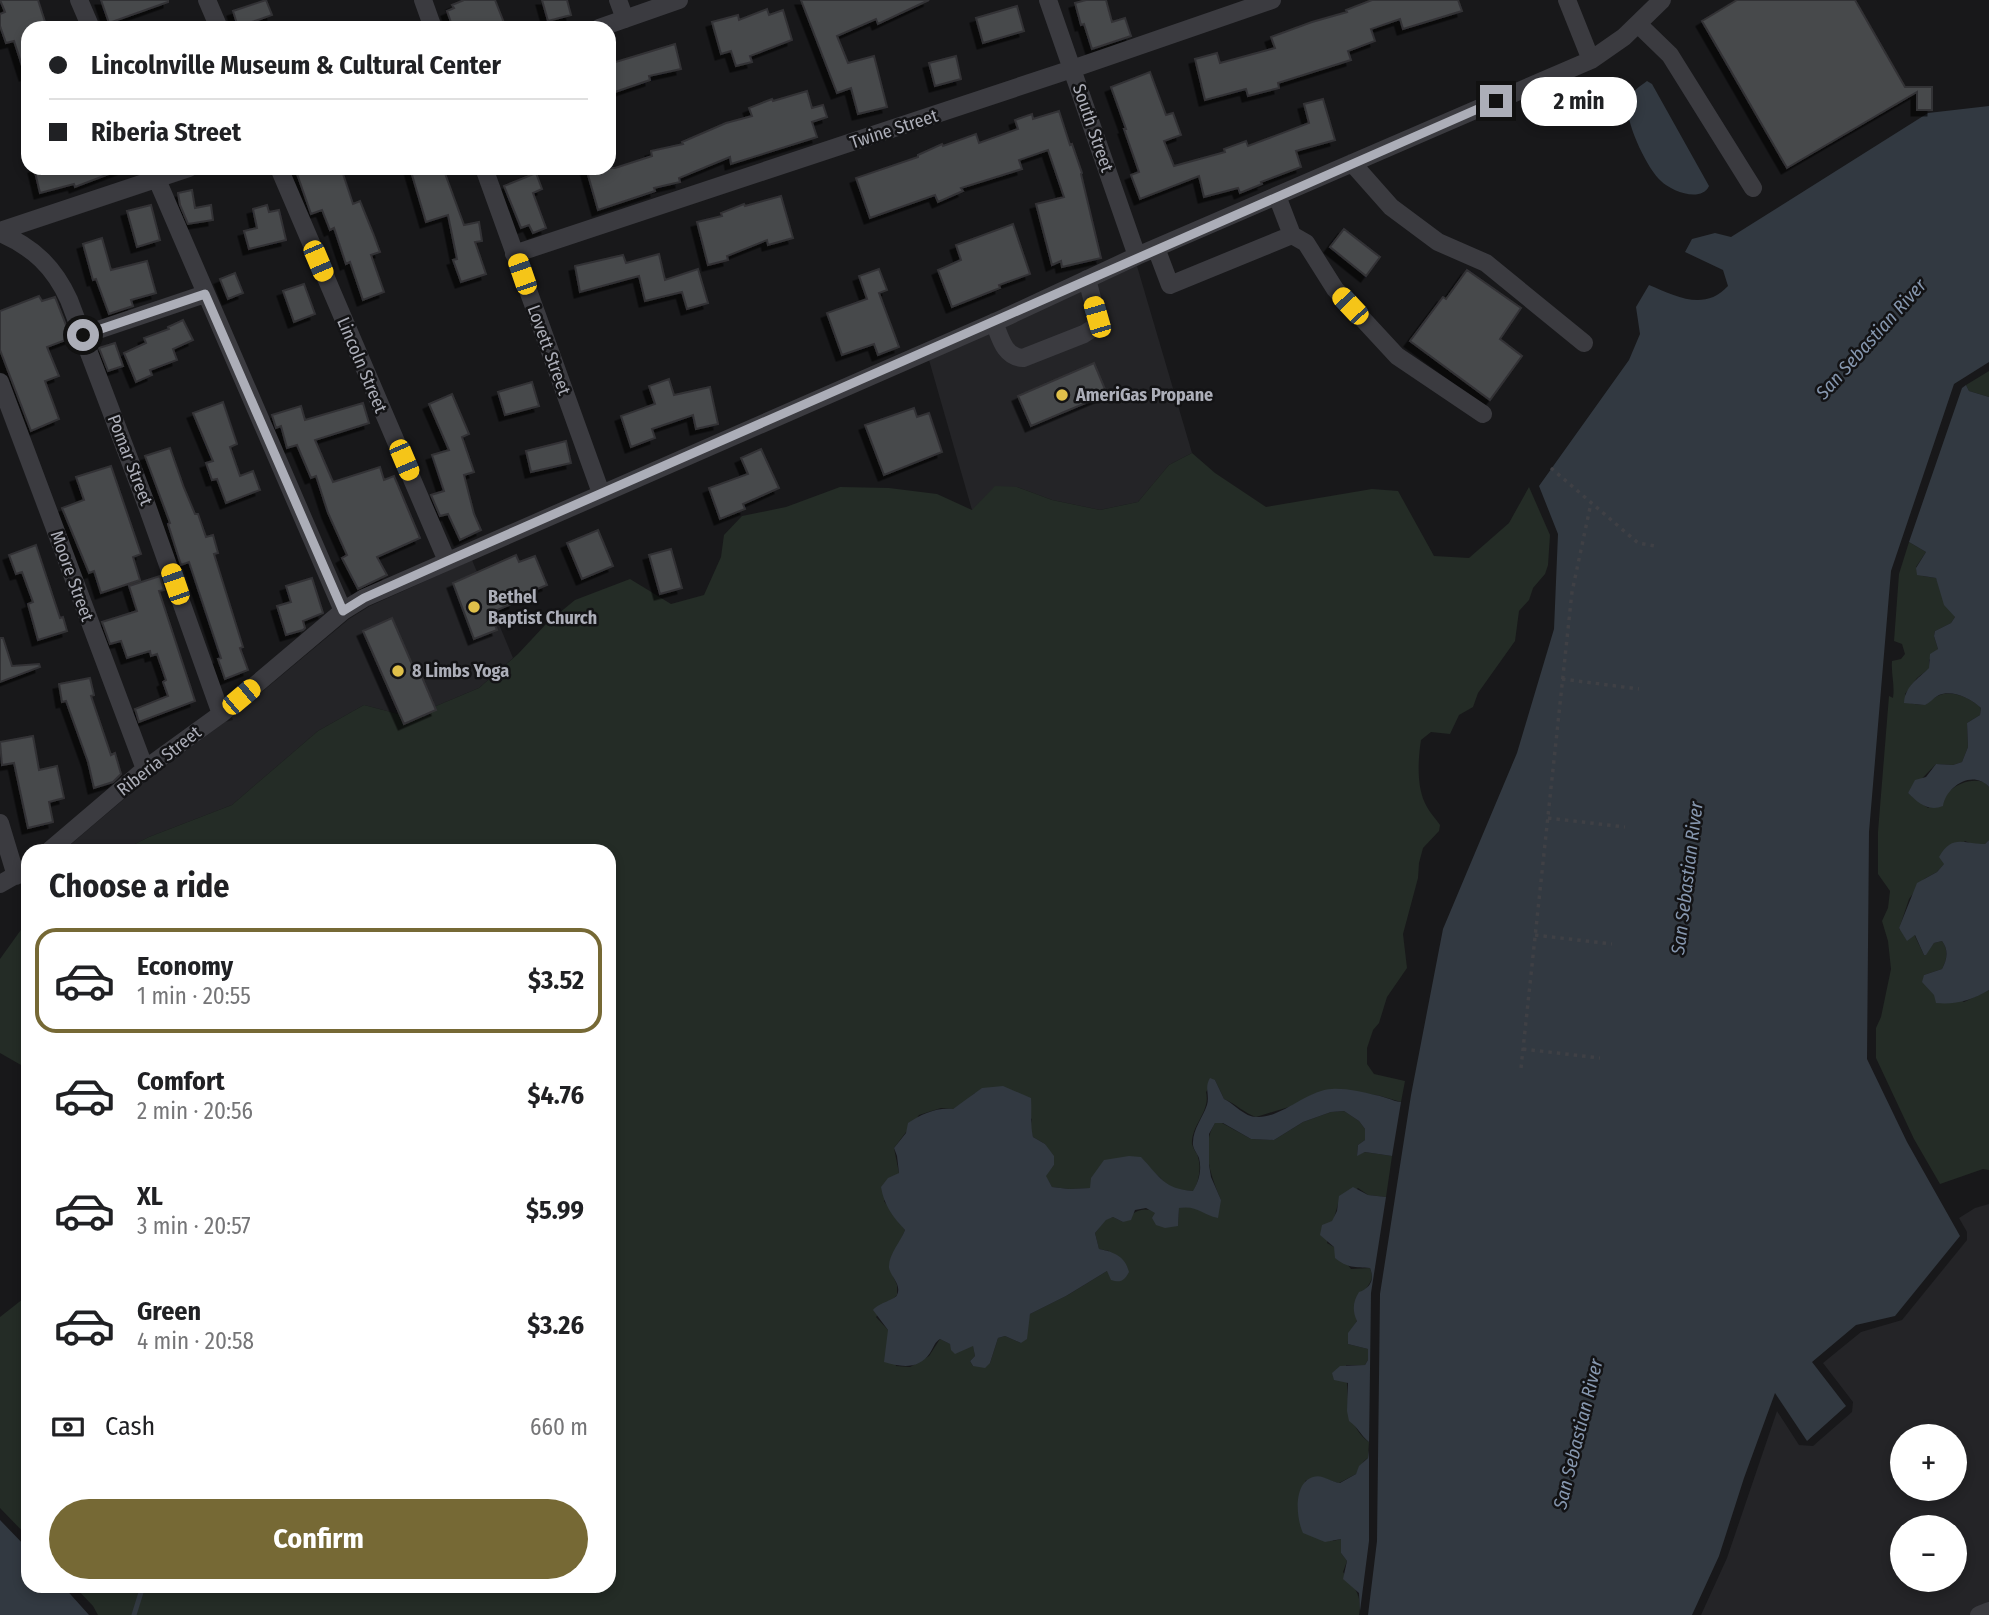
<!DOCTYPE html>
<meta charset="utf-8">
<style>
:root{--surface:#fff;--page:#f2f2f2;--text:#202124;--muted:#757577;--line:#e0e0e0;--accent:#766935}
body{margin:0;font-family:"Fira Sans Condensed",sans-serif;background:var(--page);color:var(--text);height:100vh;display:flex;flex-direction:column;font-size:26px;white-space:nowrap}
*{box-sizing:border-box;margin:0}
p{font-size:23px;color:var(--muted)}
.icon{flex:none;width:38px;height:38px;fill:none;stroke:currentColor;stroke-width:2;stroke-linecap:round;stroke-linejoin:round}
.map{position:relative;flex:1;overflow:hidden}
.panel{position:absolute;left:21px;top:844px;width:595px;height:749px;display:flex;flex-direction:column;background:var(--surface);border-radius:21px;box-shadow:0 4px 10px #0003}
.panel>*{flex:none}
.hud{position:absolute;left:21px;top:21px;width:595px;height:154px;border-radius:21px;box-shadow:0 4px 10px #0003;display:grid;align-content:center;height:154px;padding:0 28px;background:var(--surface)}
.tools{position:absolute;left:1890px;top:1424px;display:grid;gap:14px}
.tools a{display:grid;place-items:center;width:77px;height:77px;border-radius:50%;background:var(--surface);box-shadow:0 4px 10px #0003;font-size:35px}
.end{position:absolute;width:32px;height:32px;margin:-16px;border:9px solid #acaeb8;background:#111;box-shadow:0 0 0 4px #111}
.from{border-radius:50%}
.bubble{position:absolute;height:49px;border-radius:24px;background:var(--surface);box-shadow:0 4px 10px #0003;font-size:23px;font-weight:700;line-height:49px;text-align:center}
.car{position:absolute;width:21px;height:42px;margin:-21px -10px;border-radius:9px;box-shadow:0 0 5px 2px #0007;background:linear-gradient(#f5c518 24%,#345 0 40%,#f5c518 0 76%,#345 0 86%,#f5c518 0)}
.hud b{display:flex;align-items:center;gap:24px;height:66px;font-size:26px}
.hud b+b{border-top:2px solid var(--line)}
.hud i{width:18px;height:18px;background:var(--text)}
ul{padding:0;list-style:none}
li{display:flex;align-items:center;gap:21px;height:105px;margin:0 14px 10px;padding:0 14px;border:4px solid transparent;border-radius:21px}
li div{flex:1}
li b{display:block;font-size:26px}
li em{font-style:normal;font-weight:700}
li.selected{border-color:var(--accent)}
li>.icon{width:63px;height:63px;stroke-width:1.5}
h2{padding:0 28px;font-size:32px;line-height:84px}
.pay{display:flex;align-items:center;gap:18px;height:77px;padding:0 28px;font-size:26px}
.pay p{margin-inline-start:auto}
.action{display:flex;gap:14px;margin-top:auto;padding:14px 28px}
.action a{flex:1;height:80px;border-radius:42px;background:var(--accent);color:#fff;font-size:28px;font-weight:700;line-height:80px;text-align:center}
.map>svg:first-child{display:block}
.built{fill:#242427;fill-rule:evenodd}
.green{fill:#242c26}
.water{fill:#323941}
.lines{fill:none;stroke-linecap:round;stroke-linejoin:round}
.stream{stroke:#323941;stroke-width:5}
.building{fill:#47484c;stroke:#333235;stroke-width:2;filter:url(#shadow)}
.path{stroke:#3f4045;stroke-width:3.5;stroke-dasharray:3.5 5;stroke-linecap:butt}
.minor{stroke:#3b3b40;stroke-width:18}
.route{stroke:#acaeb8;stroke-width:9}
.poi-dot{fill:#e0c04a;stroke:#131315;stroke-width:2.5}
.labels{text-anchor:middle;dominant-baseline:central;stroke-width:5;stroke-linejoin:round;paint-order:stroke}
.street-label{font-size:18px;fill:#acaeb8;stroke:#131315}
.poi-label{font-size:18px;font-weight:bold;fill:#acaeb8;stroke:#131315;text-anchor:start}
.water-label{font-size:19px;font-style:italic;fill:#8697af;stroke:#131315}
</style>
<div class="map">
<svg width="1989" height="1615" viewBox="0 0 1989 1615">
<defs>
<filter id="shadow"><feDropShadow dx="-5.5" dy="5.5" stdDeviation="0" flood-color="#0009"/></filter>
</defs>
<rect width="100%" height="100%" fill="#18181a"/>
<path class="built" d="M1137 266 1192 453 1169 465 1138 502 1100 510 1052 500 1017 487 972 510 929 360Z
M472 560 513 658 479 688 410 717 364 705 318 731 232 805 149 837 123 850H64L150 777 157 774V772L225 722 233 720 232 717 349 619 370 606Z
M1989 1204V1615H1701L1727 1558 1777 1411 1799 1445 1813 1446 1852 1412 1853 1402 1823 1363 1861 1332 1902 1320 1967 1240V1232L1959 1218 1975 1208ZM1902 1437H1955V1489H1902ZM1902 1528H1955V1580H1902Z"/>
<path class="green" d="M1989 371V397L1969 391 1966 385Z
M1192 453 1215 473 1266 507 1372 489 1398 491 1434 556 1469 558 1509 523 1529 487 1550 535 1548 565 1545 574 1533 588 1529 600 1519 611 1515 641 1478 693 1473 707 1459 715 1450 734 1431 732 1421 740C1418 759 1416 789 1427 807 1430 813 1436 819 1440 825L1439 831 1423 848 1419 863 1418 878 1403 934 1407 968 1387 997 1379 1023 1373 1030 1367 1048V1064L1374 1074 1405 1081 1401 1102 1377 1095 1316 1093 1292 1106 1256 1117C1244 1113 1236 1104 1224 1099L1215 1080 1206 1092C1211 1111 1191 1125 1192 1144 1193 1148 1195 1151 1197 1154 1202 1167 1199 1179 1194 1191 1169 1190 1170 1187 1154 1172 1148 1165 1137 1161 1129 1157L1119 1159 1091 1188 1069 1189 1052 1187 1045 1176 1054 1165 1045 1144 1033 1137 1030 1128 1032 1119 975 1093 966 1101 953 1109 941 1108 919 1115 894 1148 899 1173 884 1201 905 1230 889 1267 897 1285V1295L876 1317 888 1330 896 1366 910 1367 929 1356 940 1339 950 1344 955 1353 973 1345 975 1356 970 1361 973 1366 990 1363 998 1338 1005 1336 1021 1343 1030 1314 1066 1296 1107 1271 1109 1251 1099 1249 1095 1233 1106 1219 1113 1217 1123 1222C1146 1199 1153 1212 1178 1225L1179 1208 1221 1200C1211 1177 1200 1147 1215 1123H1222L1251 1139 1274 1140 1303 1122 1331 1112 1344 1111 1359 1121 1365 1129V1140L1358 1145 1357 1155 1365 1152 1392 1156 1386 1197 1368 1195 1358 1188 1338 1204 1327 1243 1334 1247 1351 1269 1370 1268C1374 1279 1371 1281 1366 1289 1362 1297 1361 1309 1358 1318 1354 1329 1348 1330 1348 1344L1368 1349V1360L1365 1365H1346C1348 1390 1345 1426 1369 1442L1368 1458 1364 1461 1356 1474 1339 1483C1324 1480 1322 1473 1305 1481L1333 1541 1341 1539V1553L1347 1561 1343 1572C1354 1587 1363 1596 1359 1615H98L93 1606 74 1586H609V850H123L149 837 232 805 318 731 364 705 410 717 479 688 518 654 547 623 575 600 630 579 671 604 704 595 721 557 724 535 742 516 786 507 840 487 889 488 937 494 972 510 995 486 1017 487 1052 500 1100 510 1138 502 1169 465Z
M1909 542 1926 552 1916 567 1923 576 1936 578 1955 617 1951 623 1935 631 1934 636 1938 649 1929 660 1930 668 1917 678 1905 694 1910 703C1930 708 1926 700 1940 695 1954 690 1972 699 1981 708L1980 715 1967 723 1968 747 1962 762 1953 765 1936 764 1908 793 1928 808C1947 795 1959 776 1984 782L1989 787V840L1985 844 1974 845 1965 841 1937 872 1924 879 1909 899 1899 929 1914 934 1924 955 1926 954 1934 943 1942 941C1949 950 1947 960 1942 969L1924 975 1964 1002 1989 990V1170L1983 1169 1940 1184 1914 1139 1876 1058V1028L1881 1017 1891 969 1888 941 1882 921 1888 908 1890 891 1878 874V832L1889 696 1893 698C1895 685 1891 675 1892 661L1901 659 1905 654 1902 644 1894 641 1899 574Z
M28 920V1069L0 1053V959Z
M28 1295V1537L0 1508V1317Z"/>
<path class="water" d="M1647 81 1652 84 1709 186C1701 203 1671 191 1661 181 1647 169 1623 118 1628 101 1632 91 1639 87 1647 81Z
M1989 106V362L1954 384 1891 571 1869 832 1867 1059 1907 1142 1960 1236 1895 1316 1856 1325 1812 1362 1846 1406 1807 1441 1775 1393 1744 1478 1719 1556 1692 1615H1368L1377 1541 1380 1294 1411 1095 1443 929 1517 753 1554 629 1558 534 1539 486 1629 360 1640 334 1636 307 1649 285C1676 296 1704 312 1728 286L1723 270 1685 252 1692 239 1715 233 1731 237 1928 113Z
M1966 385 1969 391 1989 397V787C1972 769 1946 787 1943 806 1929 812 1918 803 1908 793L1915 780 1926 777 1936 764 1953 765 1962 762 1968 747 1967 723 1980 715 1981 708C1972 699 1952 689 1939 695 1933 698 1930 703 1925 705L1904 703C1905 686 1918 679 1929 668L1930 654 1938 649 1934 636 1935 631 1951 623 1955 617 1944 605 1936 578 1917 575 1916 568 1926 552 1909 542 1962 388Z
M1989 840V990C1972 1000 1956 1005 1936 1003L1934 995 1922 982 1924 975 1942 969C1947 960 1949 950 1942 941L1934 943 1926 955H1924L1915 935 1907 941 1899 928 1917 883 1937 872 1944 864 1939 857C1953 833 1964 845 1985 844Z
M1210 1078 1215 1080 1224 1099C1235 1104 1244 1117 1257 1117 1282 1118 1307 1090 1332 1089 1345 1088 1362 1092 1375 1095 1384 1096 1392 1101 1401 1102L1392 1156 1365 1152 1357 1156 1358 1145 1365 1140V1129L1359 1121 1344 1111 1331 1112 1303 1122 1274 1140 1251 1139 1223 1123H1215L1209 1134V1165L1211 1177 1221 1200 1218 1218C1201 1214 1197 1205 1179 1208L1178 1226 1165 1228 1156 1225 1152 1218 1155 1213 1146 1208 1135 1210 1131 1220 1123 1222 1113 1217 1106 1220 1095 1233 1099 1249C1114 1252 1125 1256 1129 1272 1124 1281 1121 1283 1111 1280L1107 1271 1066 1296 1030 1314 1027 1339 1021 1343 1005 1336 998 1338 990 1363 985 1368 973 1366 970 1361 975 1356 973 1346 955 1354 951 1350 950 1344 940 1339C934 1343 934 1347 930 1353 919 1370 900 1367 884 1362L888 1330 873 1310C880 1302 895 1300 897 1295 902 1285 891 1277 889 1268 888 1255 901 1241 905 1230 892 1216 884 1205 881 1187L888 1178 899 1173 897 1156 894 1148 906 1133 908 1123C921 1114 937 1107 953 1109L982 1088 1003 1086 1031 1098C1032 1111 1030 1125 1033 1137L1045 1144 1054 1156V1165L1046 1176 1052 1187 1069 1189 1090 1188 1091 1178 1104 1160 1129 1156 1141 1157C1160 1177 1164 1189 1193 1191 1199 1181 1202 1170 1199 1158 1197 1153 1192 1148 1193 1142 1193 1129 1203 1117 1207 1105 1210 1095 1204 1087 1210 1078Z
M1353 1187 1368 1195 1386 1197 1371 1293 1369 1445V1442C1361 1436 1358 1427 1349 1421L1347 1411 1348 1383 1334 1380 1332 1373 1340 1366 1365 1365 1368 1360V1349L1348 1344V1333L1357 1321C1352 1311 1353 1301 1359 1292 1370 1288 1375 1280 1370 1268 1355 1267 1347 1268 1335 1258L1334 1247 1320 1235 1322 1225 1332 1221 1337 1211 1339 1196Z
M1369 1450V1541L1360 1611 1359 1593 1343 1579 1347 1561 1341 1553V1539L1325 1542 1303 1533C1296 1518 1293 1483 1313 1477 1323 1474 1330 1482 1340 1483L1356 1474 1359 1466 1368 1458Z
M0 1520 28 1549V1586H63L89 1615H0Z"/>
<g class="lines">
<path class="stream" d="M134 1615 143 1586"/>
</g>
<path class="building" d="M0 0H38L47 28H28V74L25 75 14 41 6 43 0 26V14L5 12Z
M101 0H168V2L109 23Z
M266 0 272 15 238 27 233 11Z
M464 0H495L506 28H453L447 11 454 8 452 5Z
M542 0H567L571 15 548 21Z
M801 0H929L878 24 876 19 837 36 848 63 874 56 887 107 858 114 851 88 837 93Z
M1086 0H1106L1112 22 1125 18 1131 36 1092 49 1084 24 1081 25 1075 3Z
M1372 0H1458L1462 11 1403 29 1400 19 1371 29 1375 41 1348 51 1351 60 1278 83 1279 88 1248 96 1246 89 1205 100 1195 59 1217 53 1220 63 1275 48 1271 37 1312 22 1347 12 1346 10Z
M1737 0H1855L1905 87H1932V110H1917V92L1787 168 1702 21Z
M1017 6 1024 31 983 43 976 18Z
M767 9 769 15 783 10 792 40 750 56 752 62 736 66 731 51 721 54 712 22 738 15 739 20Z
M675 44 681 69 649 76 650 80 609 94V64Z
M956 56 961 79 935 86 929 63Z
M1150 72 1166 115 1173 113 1181 135 1164 141 1174 166 1225 152 1224 149 1246 141 1248 146 1309 123 1304 104 1323 99 1335 140 1296 151 1301 167 1261 182 1262 184 1240 193 1238 188 1204 197 1199 176 1140 199 1131 175 1139 172 1124 129H1126L1111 87Z
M807 91 812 108 823 105 827 117 812 122 817 137 731 164 730 157 679 178 680 182 654 188 655 191 598 210 586 168H615L652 156 651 151 683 144 682 142 726 123 752 116 749 108 772 99 773 101Z
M1059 111 1070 145 1072 144 1082 173 1081 174 1101 258 1062 267 1061 261 1052 265 1036 204 1064 197 1048 150 1019 160 1022 169 961 188 963 191 938 202 935 195 870 218 856 178 918 157V155L942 144 943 146 976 134 979 143 1018 129 1015 120 1032 114 1033 119Z
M34 168H122V169L75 187 74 184 40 193Z
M295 168H341L353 204 360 201 373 233 380 252 371 255 384 292 363 300 350 262 346 264 334 228 330 230 322 210 311 214Z
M410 168H443L464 225 479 222 482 241 475 242 486 274 461 282 453 260 457 259 448 215 426 222Z
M536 173 542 189 533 193 546 228 533 233 529 225 521 228 504 186Z
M192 190 195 208 211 205 213 220 188 224 180 205 178 193Z
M781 196 793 238 768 245 767 240 727 256 728 260 708 265 697 222 722 216 721 213 744 204 745 206Z
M151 205 160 240 137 247 127 211Z
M267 205 269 212 279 210 286 240 249 249 244 231 257 228 253 209Z
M1013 224 1030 274 999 285 1000 288 952 307 938 270 961 260 956 245Z
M1344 229 1380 257 1366 276 1330 247Z
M102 238 111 270 147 261 156 293 131 300 133 306 109 314 96 279 93 280 83 244Z
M659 254 665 280 698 269 708 303 687 309 682 292 645 301 639 276 580 292 575 266 623 255 626 263Z
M879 269 887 290 879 293 899 347 878 355 874 344 842 355 827 313 867 299 859 276Z
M1467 270 1521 308 1500 339 1522 356 1490 400 1410 341 1443 297 1446 299Z
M235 273 243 293 228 299 220 279Z
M304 284 315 314 294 322 283 291Z
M39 296 42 301 55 297 71 338 47 347 59 376 45 381 59 419 31 431 0 350V311Z
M183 320 193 340 173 349 177 360 150 370 152 375 136 382 124 353 146 343 144 338 169 329 168 327Z
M115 343 123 366 108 371 99 348Z
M1094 363 1107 394 1031 426 1018 396Z
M669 379 674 395 710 387 718 424 696 429 693 415 652 429 655 438 631 447 621 416 655 404 649 386Z
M532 382 539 406 505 415 498 392Z
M452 394 469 434 462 437 474 472 464 475 474 514 481 530 460 540 448 514 440 516 431 495 444 491 432 455 449 450 429 404Z
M223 402 237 444 230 447 240 476 253 471 260 490 226 503 217 479 212 480 206 463 213 461 193 413Z
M363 403 369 423 315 440 333 482 380 467 384 480 394 476 420 538 377 557 387 575 358 589 342 558 347 555 328 513 316 476 311 478 297 445 287 448 281 426 276 428 272 415 301 406 305 420Z
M914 408 917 417 929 413 942 452 884 475 865 425Z
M566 441 571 463 531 472 526 451Z
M170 448 184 488 195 514H198L206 537 213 535 218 553 214 554 243 647 240 648 248 670 225 679 218 659 221 658 189 562 181 565 168 524 170 523 145 456Z
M761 449 779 488 743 504 745 509 720 519 709 488 748 474 741 458Z
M111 466 141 554 133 557 140 580 101 593 94 571 89 573 62 508 84 500 76 477Z
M598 530 613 566 582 579 567 543Z
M36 545 60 618 63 617 67 631 38 640 28 604 33 602 22 572 16 574 9 555Z
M671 549 682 588 660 594 649 555Z
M516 555 519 562 535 556 547 585 513 599 514 603 490 613 497 630 474 639 453 583Z
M160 576 164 590 159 591 195 701 139 722 135 709 168 696 163 682 166 680 157 654 151 656 150 651 127 658 121 641 110 644 102 622 137 611 129 586Z
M312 578 323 613 303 621 305 628 303 630 286 635 277 606 291 602 286 586Z
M392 618 415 671 419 670 436 710 404 724 363 631Z
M0 638H3L12 666 39 664 40 667 0 682Z
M90 678 94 695 91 696 111 755 115 753 121 774 113 782 94 788 88 762 66 701 62 702 59 684Z
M33 736 39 770 57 766 64 798 49 802 53 822 28 828 14 763 2 765 0 742Z"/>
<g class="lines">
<path class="path" d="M1551 468 1638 543 1655 546
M1562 679 1639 689
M1548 818 1625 827
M1535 935 1612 944
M1523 1049 1600 1058
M1521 1068 1572 592 1591 503"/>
<path class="minor" d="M79 0 91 28
M207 0 219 28
M423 0 433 28
M618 0 625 19
M1048 0 1137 256
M1567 0 1591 60
M1638 24 1670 55 1753 188
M599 28 679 0
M1352 163 1391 207 1438 242 1486 263 1584 343
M152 168 343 611
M279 168 447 561
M484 168 601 493
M0 231 189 168
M0 233C33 247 54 267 69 300L147 506 221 714
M1292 235 1306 243 1335 289 1397 356 1483 414
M1156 248 1170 285 1292 235 1277 196
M514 254 1072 69 1272 0
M994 322C1000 337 1004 357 1023 358L1084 334 1095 327 1097 317 1087 279
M83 335 205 294
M0 382 145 769
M0 823 16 876
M50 850 145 769 221 714 343 611 364 598 1004 318 1137 256 1591 60 1624 37 1662 0
M0 884 28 868
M1979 1615 1989 1611"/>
</g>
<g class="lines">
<path class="route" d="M83 335 205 294 343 611 364 598 447 561 1496 101"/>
</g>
<g class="poi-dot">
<circle cx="1062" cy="395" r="7"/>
<circle cx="474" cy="607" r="7"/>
<circle cx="398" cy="671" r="7"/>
</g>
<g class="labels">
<g class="street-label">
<text transform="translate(1093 128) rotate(71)">South Street</text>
<text transform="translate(894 129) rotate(-18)">Twine Street</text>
<text transform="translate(549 350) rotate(70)">Lovett Street</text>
<text transform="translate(362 365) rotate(67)">Lincoln Street</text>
<text transform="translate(130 460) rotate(69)">Pomar Street</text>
<text transform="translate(72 576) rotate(70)">Moore Street</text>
<text transform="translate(159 761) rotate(-38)">Riberia Street</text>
</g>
<g class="poi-label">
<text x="1076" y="395">AmeriGas Propane</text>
<text x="488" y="597">Bethel<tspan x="488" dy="21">Baptist Church</tspan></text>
<text x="412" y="671">8 Limbs Yoga</text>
</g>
<g class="water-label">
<text transform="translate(1871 339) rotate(-48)">San Sebastian River</text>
<text transform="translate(1687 878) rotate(-83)">San Sebastian River</text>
<text transform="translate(1578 1434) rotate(-76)">San Sebastian River</text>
</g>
</g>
</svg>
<div class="tools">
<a>+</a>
<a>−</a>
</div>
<i class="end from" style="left:83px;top:335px"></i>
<i class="end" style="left:1496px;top:101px"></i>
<div class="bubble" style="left:1521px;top:77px;width:116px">2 min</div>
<i class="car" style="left:318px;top:261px;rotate:157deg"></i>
<i class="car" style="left:522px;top:274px;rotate:341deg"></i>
<i class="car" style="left:1350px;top:306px;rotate:317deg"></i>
<i class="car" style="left:1097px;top:317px;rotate:344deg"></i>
<i class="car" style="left:404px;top:460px;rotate:157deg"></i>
<i class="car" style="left:175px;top:584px;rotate:341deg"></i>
<i class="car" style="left:241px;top:697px;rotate:50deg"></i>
<div class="hud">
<b><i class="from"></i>Lincolnville Museum &amp; Cultural Center</b>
<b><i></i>Riberia Street</b>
</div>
<section class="panel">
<h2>Choose a ride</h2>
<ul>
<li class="selected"><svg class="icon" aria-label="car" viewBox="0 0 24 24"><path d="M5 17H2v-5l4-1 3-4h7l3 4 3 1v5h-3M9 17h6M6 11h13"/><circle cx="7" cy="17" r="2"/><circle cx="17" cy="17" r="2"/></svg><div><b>Economy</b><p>1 min · 20:55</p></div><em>$3.52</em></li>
<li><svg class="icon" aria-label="car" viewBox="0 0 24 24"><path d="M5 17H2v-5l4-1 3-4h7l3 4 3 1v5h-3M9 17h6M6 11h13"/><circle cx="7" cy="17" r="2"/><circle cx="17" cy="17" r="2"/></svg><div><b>Comfort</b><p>2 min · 20:56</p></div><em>$4.76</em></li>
<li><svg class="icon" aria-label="car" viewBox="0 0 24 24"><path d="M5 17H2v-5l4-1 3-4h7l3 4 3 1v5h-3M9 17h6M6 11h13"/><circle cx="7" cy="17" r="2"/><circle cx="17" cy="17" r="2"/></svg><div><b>XL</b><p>3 min · 20:57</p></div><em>$5.99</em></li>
<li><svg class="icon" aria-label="car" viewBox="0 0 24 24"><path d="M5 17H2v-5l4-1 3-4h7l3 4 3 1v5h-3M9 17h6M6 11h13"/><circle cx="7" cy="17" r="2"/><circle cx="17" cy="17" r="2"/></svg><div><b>Green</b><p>4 min · 20:58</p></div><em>$3.26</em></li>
</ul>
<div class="pay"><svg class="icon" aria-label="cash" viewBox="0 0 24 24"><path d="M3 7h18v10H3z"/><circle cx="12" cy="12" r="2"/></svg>Cash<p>660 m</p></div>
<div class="action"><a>Confirm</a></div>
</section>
</div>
